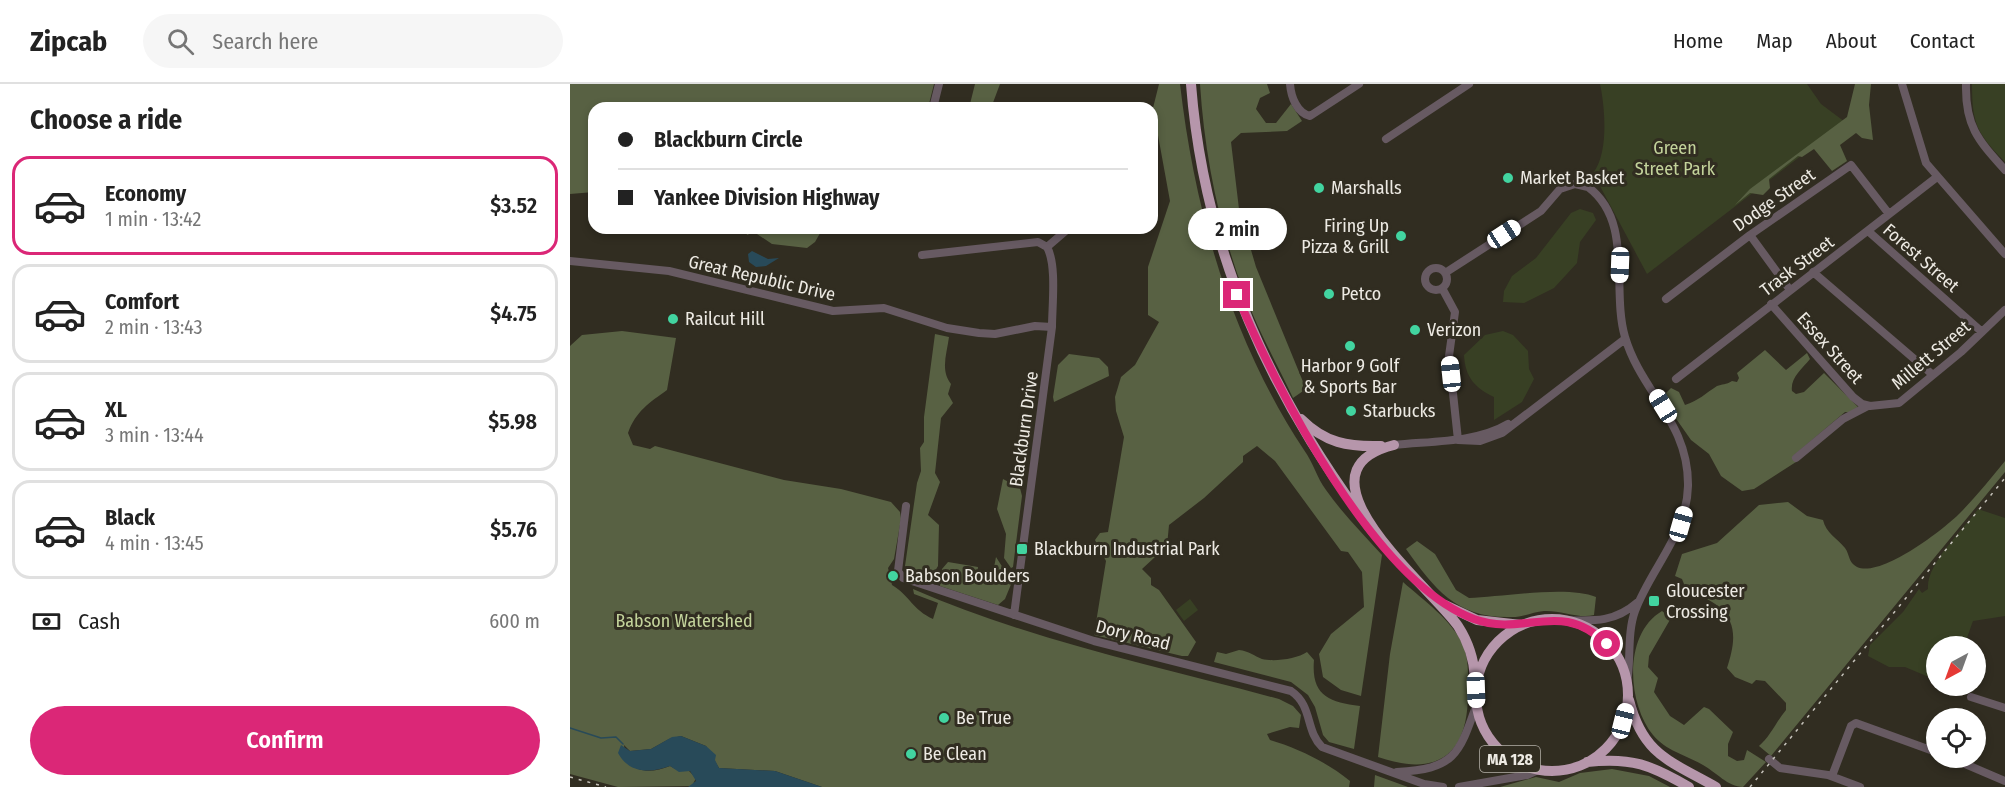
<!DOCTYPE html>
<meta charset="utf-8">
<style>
:root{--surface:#fff;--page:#f6f6f6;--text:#222;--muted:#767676;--line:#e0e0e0;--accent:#db2777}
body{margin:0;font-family:"Fira Sans Condensed",sans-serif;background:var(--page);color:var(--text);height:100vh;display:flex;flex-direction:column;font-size:22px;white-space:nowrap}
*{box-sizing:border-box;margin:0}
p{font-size:20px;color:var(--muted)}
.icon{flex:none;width:33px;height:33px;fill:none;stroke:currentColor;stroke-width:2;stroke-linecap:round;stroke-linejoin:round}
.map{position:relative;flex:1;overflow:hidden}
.details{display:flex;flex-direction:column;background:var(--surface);width:570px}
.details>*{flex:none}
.banner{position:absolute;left:18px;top:18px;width:570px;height:132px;border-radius:18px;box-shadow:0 3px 9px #0003;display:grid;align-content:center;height:132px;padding:0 30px;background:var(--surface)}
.needle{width:39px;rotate:221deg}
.controls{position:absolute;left:1356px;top:552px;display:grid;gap:12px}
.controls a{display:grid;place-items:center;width:60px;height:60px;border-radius:50%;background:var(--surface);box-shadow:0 3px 9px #0003;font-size:30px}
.end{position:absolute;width:27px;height:27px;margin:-14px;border:8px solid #db2777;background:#fff;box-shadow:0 0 0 3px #fff}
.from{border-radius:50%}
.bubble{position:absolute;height:42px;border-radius:21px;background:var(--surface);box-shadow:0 3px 9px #0003;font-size:20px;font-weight:600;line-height:42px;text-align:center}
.car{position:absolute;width:18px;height:36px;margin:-18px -9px;border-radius:8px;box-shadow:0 0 4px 2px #0007;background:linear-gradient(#fff 24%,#345 0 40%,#fff 0 76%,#345 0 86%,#fff 0)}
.banner b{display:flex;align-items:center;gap:21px;height:57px;font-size:22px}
.banner b+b{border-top:2px solid var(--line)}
.banner i{width:15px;height:15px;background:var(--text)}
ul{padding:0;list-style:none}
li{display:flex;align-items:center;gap:18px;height:99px;margin:0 12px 9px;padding:0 18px;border:3px solid var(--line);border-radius:18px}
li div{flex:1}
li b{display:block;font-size:22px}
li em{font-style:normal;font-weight:600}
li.active{border-color:var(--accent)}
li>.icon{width:54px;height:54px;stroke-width:1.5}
h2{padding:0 30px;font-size:27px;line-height:72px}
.pay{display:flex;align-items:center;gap:15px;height:66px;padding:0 30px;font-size:22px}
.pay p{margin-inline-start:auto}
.primary-button{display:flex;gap:12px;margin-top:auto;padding:12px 30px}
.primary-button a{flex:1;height:69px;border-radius:36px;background:var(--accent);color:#fff;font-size:24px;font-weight:600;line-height:69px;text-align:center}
header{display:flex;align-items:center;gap:36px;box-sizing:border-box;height:84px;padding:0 30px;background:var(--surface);border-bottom:2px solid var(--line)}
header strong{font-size:28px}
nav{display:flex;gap:33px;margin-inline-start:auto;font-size:21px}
.search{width:420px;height:54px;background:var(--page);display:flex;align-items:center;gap:15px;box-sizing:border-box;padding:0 21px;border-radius:33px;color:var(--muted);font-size:22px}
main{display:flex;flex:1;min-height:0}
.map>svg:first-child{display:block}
.green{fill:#384024}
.forest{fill:#586143}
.water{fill:#284a59}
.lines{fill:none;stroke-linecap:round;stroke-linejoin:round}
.stream{stroke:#284a59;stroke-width:1.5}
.minor{stroke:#675a62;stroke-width:8}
.highway{stroke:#b696ab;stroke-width:10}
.rail{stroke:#c6c3bb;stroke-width:1.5;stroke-dasharray:3 6;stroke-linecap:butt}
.route{stroke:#db2777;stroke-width:8}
.poi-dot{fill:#42d4a0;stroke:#312d21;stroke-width:2}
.labels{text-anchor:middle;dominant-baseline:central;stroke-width:6;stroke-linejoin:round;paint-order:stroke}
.shield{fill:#312d21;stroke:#b5b1a9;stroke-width:1.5}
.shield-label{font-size:16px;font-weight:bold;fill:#edeae3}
.park-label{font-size:18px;fill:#c3d39b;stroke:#312d21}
.poi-label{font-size:18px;fill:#edeae3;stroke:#312d21;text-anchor:start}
.street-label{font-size:18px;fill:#edeae3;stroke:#312d21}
</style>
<header>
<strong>Zipcab</strong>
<div class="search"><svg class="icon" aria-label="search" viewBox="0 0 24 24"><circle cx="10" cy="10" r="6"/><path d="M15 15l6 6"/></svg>Search here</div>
<nav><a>Home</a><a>Map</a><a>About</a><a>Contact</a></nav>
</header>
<main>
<section class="details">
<h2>Choose a ride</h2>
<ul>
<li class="active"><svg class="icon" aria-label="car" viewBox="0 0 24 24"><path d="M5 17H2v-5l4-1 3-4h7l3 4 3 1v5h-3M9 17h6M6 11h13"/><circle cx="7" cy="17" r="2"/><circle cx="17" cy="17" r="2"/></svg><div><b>Economy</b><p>1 min · 13:42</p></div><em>$3.52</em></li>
<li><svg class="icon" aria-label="car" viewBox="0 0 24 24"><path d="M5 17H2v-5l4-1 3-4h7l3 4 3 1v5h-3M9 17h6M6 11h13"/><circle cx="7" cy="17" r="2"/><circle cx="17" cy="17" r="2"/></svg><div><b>Comfort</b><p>2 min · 13:43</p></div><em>$4.75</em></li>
<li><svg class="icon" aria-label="car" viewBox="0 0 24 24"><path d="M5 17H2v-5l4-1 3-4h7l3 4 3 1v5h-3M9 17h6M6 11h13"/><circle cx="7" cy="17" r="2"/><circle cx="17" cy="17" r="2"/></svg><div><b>XL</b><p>3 min · 13:44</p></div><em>$5.98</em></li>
<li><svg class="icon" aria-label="car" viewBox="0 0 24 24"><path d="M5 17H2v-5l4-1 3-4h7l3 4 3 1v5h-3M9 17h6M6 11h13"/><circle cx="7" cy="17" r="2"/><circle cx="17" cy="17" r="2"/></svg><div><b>Black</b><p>4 min · 13:45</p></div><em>$5.76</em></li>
</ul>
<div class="pay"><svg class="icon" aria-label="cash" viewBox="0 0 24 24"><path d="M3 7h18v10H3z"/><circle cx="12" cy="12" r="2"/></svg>Cash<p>600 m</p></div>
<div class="primary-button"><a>Confirm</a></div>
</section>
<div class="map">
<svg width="1435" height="703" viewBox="0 0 1435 703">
<rect width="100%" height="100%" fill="#312d21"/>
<path class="green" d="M1030 0H1237L1251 20 1275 38 1077 190 1023 89C1039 69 1035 23 1030 0Z
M1402 0H1435V78C1407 49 1402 40 1402 0Z
M1010 125 1023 129 1026 136 1010 158 1007 179 984 204 954 219 933 218 934 207 942 192 966 174 1001 129Z
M933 247 943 251 958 267 959 285 964 295 952 318 924 336V313C905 304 895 293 894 271L915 251Z
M1408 425 1435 434V532L1403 537 1394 562H1366V596L1335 583H1319L1298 572 1300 561 1333 528 1349 505 1352 509 1358 505C1356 480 1393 446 1408 425Z
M620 515 628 526 614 537 606 526Z"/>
<path class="forest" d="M0 0H364L358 24H24V108L0 110Z
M405 0H430L421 24H399Z
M589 0H610C625 130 662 257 734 366 743 378 747 394 756 406 772 429 793 450 812 471L791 612 771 606 753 593 749 570 761 550 794 523 792 488 778 468 771 467 705 377 687 362 673 372V378L634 414 599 441 597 462 572 485 581 494V501L589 506 626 558 618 572H612L524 551 536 477 525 456 530 449 538 448 554 353 546 327 545 313 551 293 565 281 589 238 578 231V183L600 117 583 24Z
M630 0H697L700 9 690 14 686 25 696 39H706L721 20 732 37 717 47 671 49 661 58 669 125 686 183 736 305 723 314C710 286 695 259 683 231 652 157 635 79 630 0Z
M1285 0H1301L1299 21 1303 56 1292 54 1286 49 1270 61 1277 77 1262 87 1244 65 1232 73 1228 72 1199 95 1200 104 1193 111 1180 109 1165 121 1180 105 1277 33Z
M175 144H253L245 158 237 164 202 160 184 148 177 151Z
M52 247 106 254 97 306C79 319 66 327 58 349L63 361 80 365 85 362 214 396 271 405 321 418 330 428 331 435 324 475 318 484 322 501C339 511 343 526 363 535L368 519 344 510 343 505C457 555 589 583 709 615L723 622 731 631 729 644 720 643 697 650 700 656C728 664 758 679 780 697L779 703H252L205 687 149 684 136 662 111 652 99 655 81 665 60 667 54 661 56 678C71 690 84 688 100 682L109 687 118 686 126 694 122 702 48 703 0 690V262L12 251Z
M365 250 379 253C377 269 370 286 381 300L378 310 383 319 371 334 365 389 370 398 358 431 369 441 368 482 359 497 337 490 335 482 347 399 351 387 350 364 354 358V333Z
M1195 266 1216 286 1237 269 1240 275C1232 285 1220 294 1222 307L1226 310 1234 308 1254 289 1288 323 1282 328H1275L1223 372 1226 378 1184 405 1172 407 1151 392 1139 370 1121 356 1100 326 1096 309 1101 304 1109 308 1115 321C1128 317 1136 309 1147 302 1152 300 1156 301 1162 297L1167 298 1169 294 1167 289Z
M499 270 529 274 538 283 539 292 484 318 483 313 488 281Z
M1435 377V388L1201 672 1189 662C1200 653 1206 638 1216 626V619L1195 597 1186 596 1182 600 1165 593 1157 584C1164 562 1169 540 1149 523 1141 515 1125 511 1116 505L1112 495 1105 492 1112 470 1147 459 1189 421 1218 418 1237 432 1253 436C1256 449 1267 454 1275 464 1280 471 1278 478 1287 483 1311 494 1373 446 1390 429 1406 413 1421 394 1435 377Z
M433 395 450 404 452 412 443 483 441 484 434 474 436 450 427 425Z
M847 457 865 470 886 506 899 514C931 513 998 501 1026 513L1024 531C1009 535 990 526 974 527 963 528 953 533 942 533 888 535 865 506 836 465Z
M426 473 442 498 435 515 428 521 370 502 372 485 378 478 408 483 407 492 422 494Z
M833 498C853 516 882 536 893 561 899 576 898 591 898 606 899 670 869 694 808 673L820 570Z
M1092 527 1101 534 1079 572 1078 583 1088 594 1084 608 1100 632 1114 641 1134 623 1139 625 1163 648 1158 660V672L1167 677 1174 676 1177 666 1196 678 1173 703C1158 703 1146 688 1133 681 1116 671 1096 667 1083 651 1057 619 1053 550 1092 527Z
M669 566C679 567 684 572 692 575 704 578 727 575 737 568L744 576C741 611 758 618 790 622L784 665 759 658 753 651 745 623 738 611 721 598 644 578 647 568 656 570Z
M1042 685 1079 692 1100 703H930L966 693 989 698 1010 689Z
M805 691 838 703H804Z"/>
<path class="water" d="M182 167 198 175 209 174 196 182 186 183 179 178 178 170Z
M111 652 136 662 146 671 145 676 149 684 205 687 252 703H118L126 697 120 687 109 688 100 682C81 689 59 690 48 669L51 661 60 667 81 665 102 653Z"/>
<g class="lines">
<path class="stream" d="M0 644 31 654 46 653 53 660"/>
<path class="minor" d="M720 0C721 13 727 29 740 32L789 0
M1332 0 1356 79 1435 170
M1396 0C1395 42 1408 56 1435 86
M363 24 369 0
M816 55 899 0
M1298 147 1412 248
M1180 151 1220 206
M477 163 499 144
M352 171 468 158 477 163
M0 177 99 187 263 227 314 224 377 244 409 249 425 250 465 242 482 243
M855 195a11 11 0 1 1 22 0a11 11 0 1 1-22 0Z
M1243 188 1363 291
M875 189 971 127 990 105 1005 100 1018 103C1064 137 1041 206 1055 253 1071 308 1119 338 1118 402 1117 450 1081 484 1065 527 1057 549 1061 576 1057 599
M872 204 885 228 879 272 888 356
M1096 215 1180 151 1281 81 1319 130
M1201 220 1283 313 1292 320 1300 322 1329 319 1391 268 1435 226
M1106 295 1367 93
M888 356 910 357 932 349 1055 255
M824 361C861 357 906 359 938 340
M1226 374 1273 335 1298 322
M336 422 328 487 333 494 524 557 721 607C743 622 735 646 752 663L854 700 873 703
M444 531 482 243C482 222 487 181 477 163
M993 536C1023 537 1044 539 1068 518
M1401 613 1435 624
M1381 674 1435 697
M1199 675 1210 684 1258 691 1290 703
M827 688C884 685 889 671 906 622
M1262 692 1281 642 1286 639 1366 668
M889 703 957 691 968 686"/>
<path class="highway" d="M621 0C634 169 702 315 803 448
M731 335C755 359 778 363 811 362
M824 361C715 388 863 505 888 542 899 559 904 575 905 594
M875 521 907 536 951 541
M906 611a76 76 0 1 1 152 0a76 76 0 1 1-152 0Z
M1059 616C1073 671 1100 677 1146 703
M1017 678C1062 673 1081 681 1119 703"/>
<path class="rail" d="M0 693 36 703
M1180 703 1435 394"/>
</g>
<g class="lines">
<path class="route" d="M667 211C706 305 805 498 904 535 956 554 989 514 1037 560"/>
</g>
<g class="poi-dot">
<circle cx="938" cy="94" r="6"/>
<circle cx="749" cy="104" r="6"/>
<circle cx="831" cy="152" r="6"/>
<circle cx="759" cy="210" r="6"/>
<circle cx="103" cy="235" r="6"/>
<circle cx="845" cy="246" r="6"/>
<circle cx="780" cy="262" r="6"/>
<circle cx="781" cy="327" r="6"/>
<rect x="446" y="459" width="12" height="12" rx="3"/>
<circle cx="323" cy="492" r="6"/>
<rect x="1078" y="511" width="12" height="12" rx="3"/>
<circle cx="374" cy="634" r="6"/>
<circle cx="341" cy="670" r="6"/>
</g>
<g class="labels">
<rect class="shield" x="910" y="662" width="60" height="26" rx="4.5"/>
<g class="shield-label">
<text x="940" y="675">MA 128</text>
</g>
<g class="park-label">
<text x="1105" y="64">Green<tspan x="1105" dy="21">Street Park</tspan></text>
<text x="114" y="537">Babson Watershed</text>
</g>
<g class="poi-label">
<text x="950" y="94">Market Basket</text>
<text x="761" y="104">Marshalls</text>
<text x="819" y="142" text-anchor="end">Firing Up<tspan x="819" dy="21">Pizza &amp; Grill</tspan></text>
<text x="771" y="210">Petco</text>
<text x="115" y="235">Railcut Hill</text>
<text x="857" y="246">Verizon</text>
<text x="780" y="282" text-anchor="middle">Harbor 9 Golf<tspan x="780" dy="21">&amp; Sports Bar</tspan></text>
<text x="793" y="327">Starbucks</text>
<text x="464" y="465">Blackburn Industrial Park</text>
<text x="335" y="492">Babson Boulders</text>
<text x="1096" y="507">Gloucester<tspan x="1096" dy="21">Crossing</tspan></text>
<text x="386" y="634">Be True</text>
<text x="353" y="670">Be Clean</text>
</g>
<g class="street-label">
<text transform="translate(1204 116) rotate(-35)">Dodge Street</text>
<text transform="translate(1351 174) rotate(41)">Forest Street</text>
<text transform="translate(1227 182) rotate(-37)">Trask Street</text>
<text transform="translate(192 194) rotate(13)">Great Republic Drive</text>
<text transform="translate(1260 264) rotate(48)">Essex Street</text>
<text transform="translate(1361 271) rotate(-40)">Millett Street</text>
<text transform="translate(454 345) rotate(-82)">Blackburn Drive</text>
<text transform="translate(563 551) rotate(14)">Dory Road</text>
</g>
</g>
</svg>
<div class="controls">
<a><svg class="needle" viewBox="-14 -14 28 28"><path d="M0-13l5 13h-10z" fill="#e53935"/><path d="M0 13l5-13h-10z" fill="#767676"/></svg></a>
<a><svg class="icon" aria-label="locate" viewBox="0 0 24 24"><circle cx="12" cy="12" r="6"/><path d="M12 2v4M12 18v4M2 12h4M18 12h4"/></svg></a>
</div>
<i class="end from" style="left:1037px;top:560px"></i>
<i class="end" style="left:667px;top:211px"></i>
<div class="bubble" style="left:618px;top:124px;width:99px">2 min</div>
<i class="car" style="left:934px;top:150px;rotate:57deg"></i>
<i class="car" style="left:1050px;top:181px;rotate:182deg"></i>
<i class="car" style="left:881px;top:290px;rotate:354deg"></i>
<i class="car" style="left:1093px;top:322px;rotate:328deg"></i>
<i class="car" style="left:1111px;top:440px;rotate:16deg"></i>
<i class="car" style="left:906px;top:606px;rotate:178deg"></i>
<i class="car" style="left:1053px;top:637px;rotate:14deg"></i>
<div class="banner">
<b><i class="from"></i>Blackburn Circle</b>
<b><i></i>Yankee Division Highway</b>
</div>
</div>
</main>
